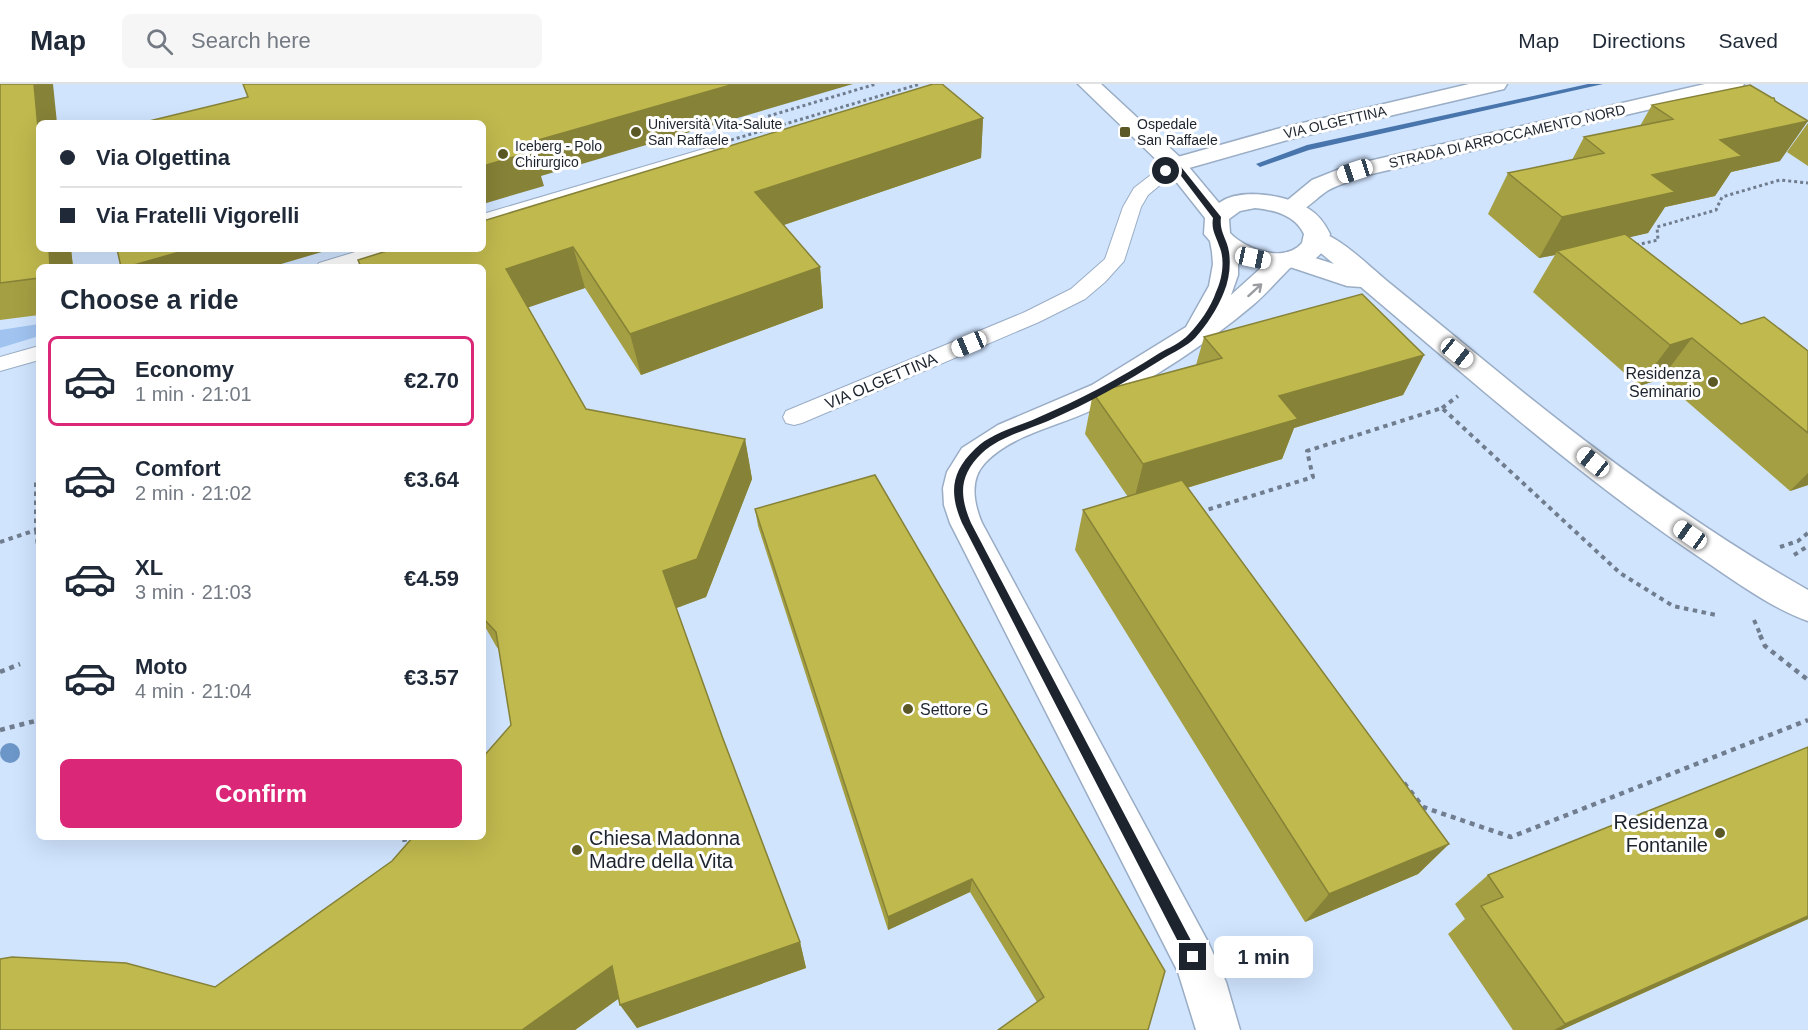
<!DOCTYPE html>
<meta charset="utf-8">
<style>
:root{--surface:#fff;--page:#f6f6f7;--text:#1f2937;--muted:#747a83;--line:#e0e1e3;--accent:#db2777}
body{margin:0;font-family:Helvetica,sans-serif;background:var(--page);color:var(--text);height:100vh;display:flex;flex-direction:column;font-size:22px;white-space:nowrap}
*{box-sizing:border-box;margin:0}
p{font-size:20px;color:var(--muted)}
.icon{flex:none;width:33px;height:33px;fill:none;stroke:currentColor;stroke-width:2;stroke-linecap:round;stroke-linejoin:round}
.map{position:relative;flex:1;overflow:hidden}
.details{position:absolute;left:36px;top:180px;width:450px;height:576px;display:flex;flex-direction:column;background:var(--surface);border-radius:9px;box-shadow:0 6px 24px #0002}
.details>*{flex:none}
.hud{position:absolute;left:36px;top:36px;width:450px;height:132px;border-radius:9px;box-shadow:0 6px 24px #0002;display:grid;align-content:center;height:132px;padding:0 24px;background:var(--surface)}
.end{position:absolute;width:27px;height:27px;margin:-14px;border:8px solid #1d242e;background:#fff;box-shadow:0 0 0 3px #fff}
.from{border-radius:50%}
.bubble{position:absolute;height:42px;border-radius:9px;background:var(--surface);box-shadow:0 6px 24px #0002;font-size:20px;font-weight:700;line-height:42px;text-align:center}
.car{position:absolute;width:18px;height:36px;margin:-18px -9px;border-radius:8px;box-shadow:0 0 4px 2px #0007;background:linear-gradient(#fff 24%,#345 0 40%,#fff 0 76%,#345 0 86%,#fff 0)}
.hud b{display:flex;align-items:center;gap:21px;height:57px;font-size:22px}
.hud b+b{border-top:2px solid var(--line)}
.hud i{width:15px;height:15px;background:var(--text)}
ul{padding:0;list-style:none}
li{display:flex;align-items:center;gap:18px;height:90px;margin:0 12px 9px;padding:0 12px;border:3px solid transparent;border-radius:9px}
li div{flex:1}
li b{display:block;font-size:22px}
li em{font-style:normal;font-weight:700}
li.on{border-color:var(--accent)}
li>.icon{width:54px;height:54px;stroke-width:1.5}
h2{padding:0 24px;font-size:27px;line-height:72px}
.cta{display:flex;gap:12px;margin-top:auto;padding:12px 24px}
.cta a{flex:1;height:69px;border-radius:9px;background:var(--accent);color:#fff;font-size:24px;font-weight:700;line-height:69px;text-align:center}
header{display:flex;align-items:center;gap:36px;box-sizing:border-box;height:84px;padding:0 30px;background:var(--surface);border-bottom:2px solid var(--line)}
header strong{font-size:28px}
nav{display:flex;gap:33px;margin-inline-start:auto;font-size:21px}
.search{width:420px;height:54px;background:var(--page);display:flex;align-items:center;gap:15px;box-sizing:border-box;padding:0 21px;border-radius:9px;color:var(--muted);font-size:22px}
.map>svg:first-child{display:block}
.green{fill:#a0c3f0}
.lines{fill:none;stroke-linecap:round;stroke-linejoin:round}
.stream{fill:#4975ad;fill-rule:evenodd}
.lane-casing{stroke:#9aadc5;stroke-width:2}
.street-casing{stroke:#9aadc5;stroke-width:3}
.secondary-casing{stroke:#9aadc5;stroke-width:3}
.path-far2{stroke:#707d8e;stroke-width:3;stroke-dasharray:3 3;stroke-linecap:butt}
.path-far1{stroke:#707d8e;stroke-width:4;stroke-dasharray:4.5 4.5;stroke-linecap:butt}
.path{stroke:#707d8e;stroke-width:4.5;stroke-dasharray:5 5;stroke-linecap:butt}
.lane{fill:#fff;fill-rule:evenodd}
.street{fill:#fff;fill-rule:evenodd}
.secondary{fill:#fff;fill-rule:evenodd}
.tree{fill:#6c96c7}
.wall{fill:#a59f43}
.shaded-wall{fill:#868237}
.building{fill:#c0b94e;stroke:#868237;stroke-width:1.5}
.oneway{stroke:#999ca1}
.route{fill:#1d242e}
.poi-dot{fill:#5b5825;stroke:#fff;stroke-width:2}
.labels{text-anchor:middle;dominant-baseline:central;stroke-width:6;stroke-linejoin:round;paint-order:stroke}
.far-street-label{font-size:14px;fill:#1d242e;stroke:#fff}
.far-poi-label{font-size:14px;fill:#1d242e;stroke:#fff;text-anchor:start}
.poi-label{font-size:16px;fill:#1d242e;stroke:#fff;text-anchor:end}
.street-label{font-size:16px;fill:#1d242e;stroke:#fff}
.near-poi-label{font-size:20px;fill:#1d242e;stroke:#fff;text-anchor:end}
</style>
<header>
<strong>Map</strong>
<div class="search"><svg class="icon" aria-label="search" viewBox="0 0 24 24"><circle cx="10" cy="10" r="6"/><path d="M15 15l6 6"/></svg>Search here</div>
<nav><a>Map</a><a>Directions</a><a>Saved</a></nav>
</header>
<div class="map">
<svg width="1808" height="946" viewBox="0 0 1808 946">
<rect width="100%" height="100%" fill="#d0e4fe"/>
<path class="green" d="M39 240V252L0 264V246Z"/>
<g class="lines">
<path class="stream" d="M1588 0H1603L1309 66 1260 83 1256 80 1307 61Z"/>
<defs>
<path id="lane" d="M707 64 713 65 716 69 713 73 483 142V130Z
M1175 76 1181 77 1184 81 1148 111 1141 123 1124 177 1105 198 1085 215 1039 238 802 339 794 341 786 339 783 333 786 327 1025 228 1071 205 1105 175 1123 123 1134 104 1169 77Z
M365 165H396L393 169 348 183H316L319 179Z
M39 262V276L0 287V273Z"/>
<path id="street" d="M1469 0H1507L1504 5 1291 55 1175 88 1167 86 1163 81 1167 76 1277 45Z
M1705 0H1744L1741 5 1733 6 1363 92C1351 97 1337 101 1327 107 1312 117 1301 134 1281 129L1278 124 1312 96 1347 82Z
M1317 147C1340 153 1368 181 1387 197 1433 234 1478 272 1524 309 1615 382 1708 449 1808 506V537C1771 524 1735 497 1702 475 1581 394 1472 297 1361 203L1347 202 1284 181 1280 175 1284 169 1293 167 1334 180 1304 155 1308 150Z"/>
<path id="secondary" d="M1078 0H1101L1183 76 1219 119C1240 103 1288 111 1309 125 1319 131 1325 140 1330 150 1326 167 1318 176 1301 181 1296 182 1292 182 1289 185 1277 197 1266 210 1253 221 1208 259 1151 296 1098 323 1062 342 1013 349 985 379 969 396 974 420 982 439L1208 858 1226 898 1240 946H1196L1178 888 950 439 944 421 943 404 947 388 962 364 998 341 1092 301 1186 243 1209 202 1213 180 1212 168 1210 157 1204 150 1205 134 1167 86ZM1255 124C1274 126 1295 131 1304 150L1302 159C1284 180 1245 165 1230 149L1229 135 1240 127ZM1238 177 1262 183 1231 211 1238 191Z"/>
</defs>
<use href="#lane" class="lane-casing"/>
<use href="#street" class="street-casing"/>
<use href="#secondary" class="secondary-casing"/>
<path class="path-far2" d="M722 46 876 0
M731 56 920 0
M1636 161 1658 156 1657 143 1716 126 1722 113 1780 96 1808 99"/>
<path class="path-far1" d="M1442 324 1458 312
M1200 428 1313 393 1307 367 1442 324 1620 489 1673 522 1716 531
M36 446 39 470
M0 458 36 446V396L39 395
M1780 463 1798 457 1808 449
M1794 471 1808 462
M1754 536 1761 552"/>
<path class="path" d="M1760 551 1765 562 1808 596
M0 588 20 580
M0 646 39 636
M1404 699 1423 723 1511 753 1808 636
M404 753 406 765"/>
<use href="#lane" class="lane"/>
<use href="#street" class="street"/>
<use href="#secondary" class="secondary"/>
</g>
<circle class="tree" cx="10" cy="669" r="10"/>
<path class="wall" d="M0 0 71 165 73 183H39V231L0 236Z
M1652 21 1780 77 1731 88 1715 112 1665 123 1648 149 1629 153 1741 240 1808 267V401L1790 407 1661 295 1639 302 1533 208 1555 171 1539 174 1488 130 1508 89 1572 76 1584 53 1640 42Z
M983 34 981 74 784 141 820 183 823 224 641 291 585 204 528 223 586 325 745 355 752 395 706 513 676 524 722 652 800 858 806 884 637 944 618 915 575 946H0L215 903 392 777 511 641 499 566 496 562 483 539V183Z
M1808 39V82L1787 68Z
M1204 253 1424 271 1403 311 1294 344 1282 375 1187 404 1449 760 1418 790 1305 838 1075 466 1083 426 1128 413 1085 350 1093 309 1196 281Z
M755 425 1148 946 1037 918 970 808 888 846 758 442Z
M1808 663V835L1561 946H1513L1448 850 1465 835 1455 820 1488 791Z"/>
<path class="shaded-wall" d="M34 0H53L57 39H39V55Z
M734 0H853L541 92 544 102 483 120V82L528 59Z
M983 34 981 74 760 149 755 108Z
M1808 37 1780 77 1731 88 1715 112 1665 123 1648 149 1559 170 1557 167 1555 171 1539 174 1562 133 1652 91 1720 56Z
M573 163 585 204 521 226 506 185Z
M49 165H71L73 183H50Z
M190 165H332L271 183H127Z
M820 183 823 224 641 291 630 250Z
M1692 254 1661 295 1639 302 1670 261Z
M1424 271 1403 311 1294 344 1282 375 1133 420 1143 380 1279 312Z
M745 355 752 395 706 513 674 525 663 487Z
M1808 389V401L1790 407Z
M1449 760 1418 790 1305 838 1329 810Z
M972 795 970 808 888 846V833Z
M1808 832V835L1561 946H1554L1565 940Z
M800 858 806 884 637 944 620 921Z
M612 882 629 907 575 946H522Z"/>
<path class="building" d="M0 0H34L39 55V165H49L50 183H39V194L0 199Z
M243 0H734L528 59 534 67 483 82V39H141L248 13Z
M933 0H942L983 34 755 108 820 183 630 250 573 163 506 185 586 325 745 355 697 475 663 487 722 652 800 858 620 921 612 882 522 946H0V875L12 873 126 879 215 903 392 777 413 753H483V673L511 641 496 548 483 534V183H361L358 176 393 165H483V137Z
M1750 1 1772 14H1774L1775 17 1808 37 1720 56 1742 72 1652 91 1675 108 1562 133 1508 89 1604 69 1584 53 1673 35 1652 21Z
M1625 150 1741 240 1764 233 1808 267V349L1692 254 1670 261 1557 167Z
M117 165H190L127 183H121Z
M1362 210 1424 271 1279 312 1298 335 1143 380 1093 309 1222 274 1204 253Z
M875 391 1165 887 1148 946H998L1044 913 972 795 888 833 755 425Z
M1182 396 1449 760 1329 810 1083 426Z
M1808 663V832L1565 940 1481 822 1503 813 1488 791Z"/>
<defs><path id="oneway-shaft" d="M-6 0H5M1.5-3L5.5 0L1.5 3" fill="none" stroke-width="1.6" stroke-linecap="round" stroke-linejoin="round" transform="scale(1.5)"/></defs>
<use class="oneway" href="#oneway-shaft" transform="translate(1255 206) rotate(-42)"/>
<path class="route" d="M1173 79H1178L1221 133C1219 148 1227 154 1229 168 1231 181 1229 196 1224 208 1218 224 1206 242 1195 254 1187 262 1174 268 1164 274 1126 298 1089 319 1048 337 1027 346 999 353 982 369 959 391 959 411 971 439L1197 868 1199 873 1197 877 1193 879 1188 877 962 439C949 409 951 388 975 365 991 349 1017 343 1037 334 1079 316 1119 295 1158 270 1168 264 1181 259 1189 250 1199 240 1211 223 1216 208 1222 196 1225 177 1220 164 1216 152 1211 146 1213 134L1175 84 1166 89 1163 87Z"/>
<g class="poi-dot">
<circle cx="636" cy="48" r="6"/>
<rect x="1119" y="42" width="12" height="12" rx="3"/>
<circle cx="503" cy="70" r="6"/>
<circle cx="1713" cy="298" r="6"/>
<circle cx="908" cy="625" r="6"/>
<circle cx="1720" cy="749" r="6"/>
<circle cx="577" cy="766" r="6"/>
</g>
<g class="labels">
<g class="far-street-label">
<text transform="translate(1335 38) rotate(-13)">VIA OLGETTINA</text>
<text transform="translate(1507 52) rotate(-13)">STRADA DI ARROCCAMENTO NORD</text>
</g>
<g class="far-poi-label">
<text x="648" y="40">Università Vita-Salute<tspan x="648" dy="16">San Raffaele</tspan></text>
<text x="1137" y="40">Ospedale<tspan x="1137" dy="16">San Raffaele</tspan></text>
<text x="515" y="62">Iceberg - Polo<tspan x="515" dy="16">Chirurgico</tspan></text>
</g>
<g class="poi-label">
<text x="1701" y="289">Residenza<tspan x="1701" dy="18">Seminario</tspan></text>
<text x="920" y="625" text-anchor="start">Settore G</text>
</g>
<g class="street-label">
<text transform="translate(881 297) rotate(-23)">VIA OLGETTINA</text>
</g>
<g class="near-poi-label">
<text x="1708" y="738">Residenza<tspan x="1708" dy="23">Fontanile</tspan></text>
<text x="589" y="754" text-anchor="start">Chiesa Madonna<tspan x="589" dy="23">Madre della Vita</tspan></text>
</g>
</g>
</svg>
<i class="end from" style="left:1166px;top:87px"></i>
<i class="end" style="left:1193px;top:873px"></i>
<div class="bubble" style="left:1214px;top:852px;width:99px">1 min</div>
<i class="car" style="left:1355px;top:87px;rotate:252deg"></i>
<i class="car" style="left:1253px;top:174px;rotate:102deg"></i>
<i class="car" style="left:969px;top:260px;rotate:247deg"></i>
<i class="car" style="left:1457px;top:269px;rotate:129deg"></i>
<i class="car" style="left:1593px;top:378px;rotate:309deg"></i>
<i class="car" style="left:1690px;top:451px;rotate:305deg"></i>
<div class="hud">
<b><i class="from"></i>Via Olgettina</b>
<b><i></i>Via Fratelli Vigorelli</b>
</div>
<section class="details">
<h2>Choose a ride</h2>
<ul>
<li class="on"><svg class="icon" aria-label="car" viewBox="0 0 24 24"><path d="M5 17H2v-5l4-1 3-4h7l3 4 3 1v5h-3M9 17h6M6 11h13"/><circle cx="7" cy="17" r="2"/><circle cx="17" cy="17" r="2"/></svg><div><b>Economy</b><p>1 min · 21:01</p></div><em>€2.70</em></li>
<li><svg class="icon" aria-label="car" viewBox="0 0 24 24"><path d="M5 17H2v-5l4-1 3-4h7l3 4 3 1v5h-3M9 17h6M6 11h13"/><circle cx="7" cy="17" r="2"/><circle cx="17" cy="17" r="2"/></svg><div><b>Comfort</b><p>2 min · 21:02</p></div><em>€3.64</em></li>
<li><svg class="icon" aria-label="car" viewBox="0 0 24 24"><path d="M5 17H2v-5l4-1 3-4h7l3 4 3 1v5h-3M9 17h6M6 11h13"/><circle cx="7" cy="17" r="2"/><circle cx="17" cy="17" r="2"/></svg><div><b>XL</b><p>3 min · 21:03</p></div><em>€4.59</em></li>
<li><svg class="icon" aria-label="car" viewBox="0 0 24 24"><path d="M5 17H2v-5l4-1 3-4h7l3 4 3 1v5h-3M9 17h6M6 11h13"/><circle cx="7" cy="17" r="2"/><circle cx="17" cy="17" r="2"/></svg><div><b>Moto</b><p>4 min · 21:04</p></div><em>€3.57</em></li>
</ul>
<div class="cta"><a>Confirm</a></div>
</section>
</div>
